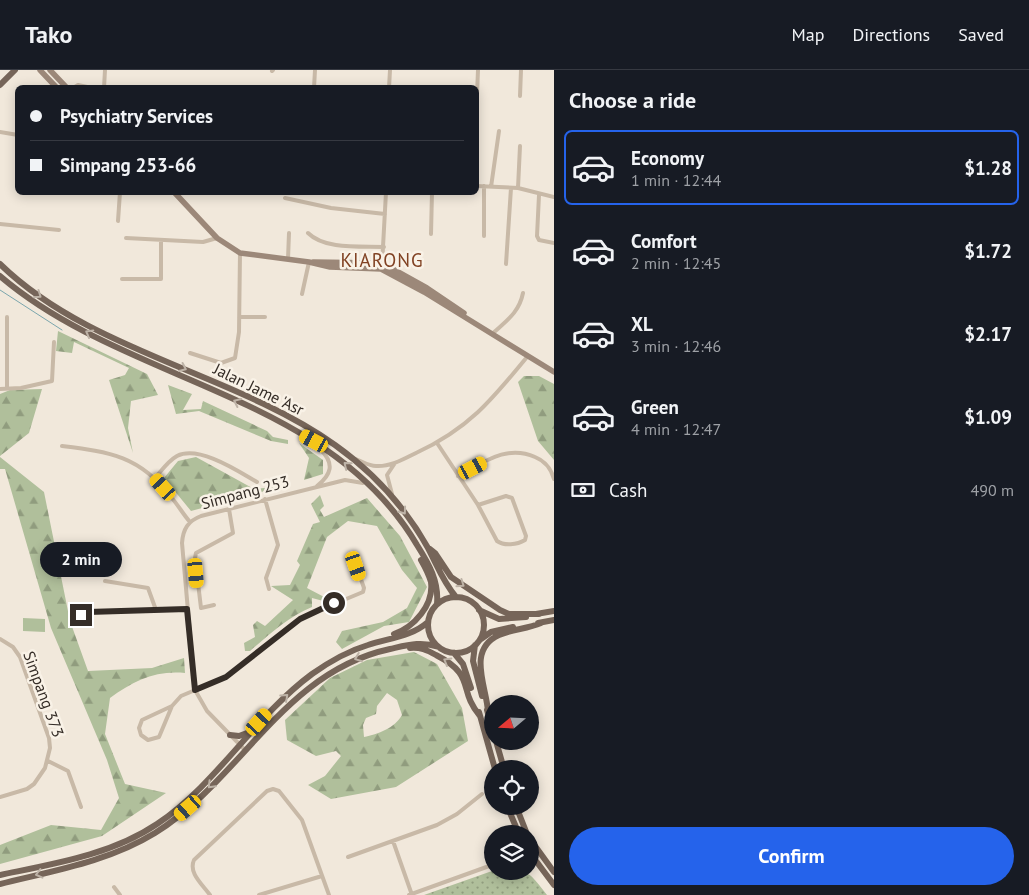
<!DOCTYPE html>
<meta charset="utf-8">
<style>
:root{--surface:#171b24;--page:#20242c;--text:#f1f3f6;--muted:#9ea1a6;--line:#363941;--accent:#2563eb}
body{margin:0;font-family:"PT Sans",sans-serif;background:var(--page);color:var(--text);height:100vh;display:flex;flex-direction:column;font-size:19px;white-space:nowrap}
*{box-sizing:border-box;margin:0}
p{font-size:16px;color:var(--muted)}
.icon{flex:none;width:28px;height:28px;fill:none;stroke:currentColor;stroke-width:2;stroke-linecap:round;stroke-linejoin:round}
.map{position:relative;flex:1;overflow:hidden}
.panel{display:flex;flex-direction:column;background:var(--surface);width:475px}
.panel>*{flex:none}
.top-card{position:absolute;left:15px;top:15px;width:464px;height:110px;border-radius:8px;box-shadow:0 2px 12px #0003;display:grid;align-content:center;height:110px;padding:0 15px;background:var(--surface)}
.needle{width:32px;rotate:251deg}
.tools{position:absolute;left:484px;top:625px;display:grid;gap:10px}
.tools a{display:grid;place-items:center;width:55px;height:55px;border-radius:50%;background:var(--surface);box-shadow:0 2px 12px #0003;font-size:25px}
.end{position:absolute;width:22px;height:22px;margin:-11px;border:6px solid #352d27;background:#fff;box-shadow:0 0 0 2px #fff}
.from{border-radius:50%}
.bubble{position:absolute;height:35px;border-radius:18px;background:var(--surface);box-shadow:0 2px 12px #0003;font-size:16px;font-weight:600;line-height:35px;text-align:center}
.car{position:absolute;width:15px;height:30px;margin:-15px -8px;border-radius:6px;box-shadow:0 0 4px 1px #0007;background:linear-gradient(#f5c518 24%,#345 0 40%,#f5c518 0 76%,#345 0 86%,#f5c518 0)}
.top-card b{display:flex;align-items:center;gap:18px;height:48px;font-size:19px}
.top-card b+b{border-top:1px solid var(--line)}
.top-card i{width:12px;height:12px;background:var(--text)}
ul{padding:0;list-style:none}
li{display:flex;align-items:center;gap:15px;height:75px;margin:0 10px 8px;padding:0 5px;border:2px solid transparent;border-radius:8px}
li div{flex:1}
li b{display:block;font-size:19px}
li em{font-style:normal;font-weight:600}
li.selected{border-color:var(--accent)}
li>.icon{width:45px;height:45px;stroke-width:1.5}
h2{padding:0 15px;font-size:22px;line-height:60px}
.pay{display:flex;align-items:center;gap:12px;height:55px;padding:0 15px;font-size:19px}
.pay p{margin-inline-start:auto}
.button{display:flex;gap:10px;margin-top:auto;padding:10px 15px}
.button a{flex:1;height:58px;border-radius:30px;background:var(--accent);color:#fff;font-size:20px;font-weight:600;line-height:58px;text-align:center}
header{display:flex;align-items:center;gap:30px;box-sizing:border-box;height:70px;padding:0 25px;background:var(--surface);border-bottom:1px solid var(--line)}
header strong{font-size:24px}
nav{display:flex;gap:28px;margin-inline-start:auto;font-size:18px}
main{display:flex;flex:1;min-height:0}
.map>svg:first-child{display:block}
.grass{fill:url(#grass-dots)}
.forest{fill:url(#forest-firs);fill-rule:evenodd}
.green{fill:#b0bf9b}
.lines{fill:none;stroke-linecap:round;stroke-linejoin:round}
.stream{stroke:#7ba6ad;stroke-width:1}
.minor{stroke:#c8b9a7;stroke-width:4}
.secondary{stroke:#9c8879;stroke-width:5.5}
.primary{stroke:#766559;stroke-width:6}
.oneway{stroke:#beb3a7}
.route{stroke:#352d27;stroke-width:6}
.labels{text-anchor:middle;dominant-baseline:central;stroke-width:5;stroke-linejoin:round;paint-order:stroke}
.street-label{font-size:16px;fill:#352d27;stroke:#f9f2e7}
.quarter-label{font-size:19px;letter-spacing:1px;fill:#814223;stroke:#f9f2e7}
</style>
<header>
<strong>Tako</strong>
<nav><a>Map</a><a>Directions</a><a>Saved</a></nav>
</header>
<main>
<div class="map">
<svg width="554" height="825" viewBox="0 0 554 825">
<defs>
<pattern id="grass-dots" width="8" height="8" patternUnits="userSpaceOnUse" patternTransform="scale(1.25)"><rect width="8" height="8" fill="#b0bf9b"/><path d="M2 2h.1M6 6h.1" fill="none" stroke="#909c7e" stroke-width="1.8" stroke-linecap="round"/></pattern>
<pattern id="forest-firs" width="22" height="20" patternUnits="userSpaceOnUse" patternTransform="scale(1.25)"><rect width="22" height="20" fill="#b0bf9b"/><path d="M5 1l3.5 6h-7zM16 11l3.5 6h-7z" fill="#909c7e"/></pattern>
</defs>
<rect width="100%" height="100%" fill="#f1e8db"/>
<path class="grass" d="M492 801C528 804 523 793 547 825H424Z"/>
<path class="forest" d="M58 261 147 304 158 325 131 331 128 358 133 383 109 310 125 305 129 298 74 272 72 283 56 281Z
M524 306H539L554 314V390L538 371 518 312Z
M168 315 192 324 183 340 201 339 203 331 267 361 273 367 288 370V374L271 371 199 341 176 344Z
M42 319 29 363 0 386V324L10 320Z
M299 373 323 390V404L304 410 309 388Z
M0 387 44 422 70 551 88 601 152 598 184 588 185 603C156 600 133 611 110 628L105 664 125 714 166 723 102 766 0 794V775L51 755 101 760 119 728 107 690 51 558 5 399H0Z
M196 387 254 419 284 416 191 441 164 408 178 391Z
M320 425 324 436 320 440 324 447 367 428 400 466 427 517 409 552 384 556 342 579 336 572 342 561 383 552 407 538 417 518 402 500 377 456 348 451 327 467 307 518 328 529 327 532 312 528V537C288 547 270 564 250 581H245L244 573 255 567 253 555 257 551 265 556 293 530 271 516 290 515 300 495 297 491 313 454 320 452 311 434Z
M414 582 437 594 462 638 468 671 396 717 331 729 308 715 325 706 341 686 336 681 316 686 287 670 285 650 330 608 367 590ZM387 623 397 630 402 645C395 658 378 664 364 667L363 655 366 648 376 644 377 636Z"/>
<path class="green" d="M23 548 45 549V562L23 561Z"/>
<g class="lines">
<path class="stream" d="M0 220 62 260"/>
<path class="minor" d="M272 1 273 0
M73 18 78 15 92 18
M104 18 105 0
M314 18 315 0
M389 18 390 0
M477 25 478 0
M520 26 521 0
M0 62 18 65
M476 116 518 118 554 127
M484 116V166
M491 117 499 61
M518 118 520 76
M539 125 537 166 539 170 554 173
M285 128 331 138 385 144
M118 151 120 122
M0 154 59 160
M308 163C325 180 361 176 384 177
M431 164 432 122
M126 168 203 172 217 168
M288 189 289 163
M506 194 511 118
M382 195 386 122
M122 209H161V170
M302 224 309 192
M239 247H265
M492 264C506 251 519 243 523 223
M190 283 221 293 235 288 239 262 240 183
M7 317V247
M0 319 21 318 52 311 54 272
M437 373 478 435 497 471C504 476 517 475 525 470L526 466 512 428 506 426 478 435
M62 376C110 382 140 386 171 427 178 435 183 444 190 452
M355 389C362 391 368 396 376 396 390 397 404 389 416 383 468 359 491 331 527 287
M458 406C483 393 506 374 535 387 545 391 551 398 554 409
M155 408C162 400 168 391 177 386 199 375 238 401 257 412
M317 416C331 405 335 394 321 380
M392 424 387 405 395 393
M265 429 278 475 266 508 269 519
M105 511 148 518 156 540
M214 535 201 538 195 488 196 483 233 463 229 439
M81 545 88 542 187 539
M0 569 13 577 20 587 49 668 50 678 45 698 34 714 27 719 0 727
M172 636 142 650 139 658 141 665 148 670 159 667 172 636 181 626 226 607 305 546 363 522 364 518 352 484
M245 680 207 641 195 620 182 473C183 459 188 451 201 446L345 410 363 413
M48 691 68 701 81 737
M393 771 412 825
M348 787 437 755 457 744 482 724
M114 817 120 825
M210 825C203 815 188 803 194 790L267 721 273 719 279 721 302 750 329 825
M259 825 322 806
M409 825 492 795"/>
<path class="secondary" d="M40 0 57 18
M50 0 67 18
M174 122 217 168 240 183 309 192 330 197 381 199 424 222 554 302
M313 192 382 193 427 218 464 243"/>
<path class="primary" d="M0 15 15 0
M0 194C90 282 234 303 335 375 373 402 405 437 428 478 437 495 443 512 456 527
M0 206C126 314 327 322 417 475 429 494 439 511 437 534
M430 479 435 483 451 507 500 540 509 544H539
M428 555a28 28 0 1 1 56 0a28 28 0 1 1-56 0Z
M479 540 499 549 526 547
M536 544 554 541
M538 553 554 550
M394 564C414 557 434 535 431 512 429 505 425 497 421 490
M481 569 491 562 513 557
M475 575 473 591 482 626
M410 578C420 577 427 580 436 585 477 606 457 619 480 646
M454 583 463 594 471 618
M487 640 492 658
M479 642 495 699
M488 642C487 617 466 580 499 565 513 559 527 559 541 553
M230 665 239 666 247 663
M496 671 504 699
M507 736 519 764
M516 736 527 764
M530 769 554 802
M530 783 554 815
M0 805C53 794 111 785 157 754 217 714 254 647 312 604 329 592 348 581 368 575 389 568 411 567 428 552
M0 814C52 801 108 792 155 763 242 709 283 602 390 579 408 575 421 571 439 577"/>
</g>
<defs><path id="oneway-chevron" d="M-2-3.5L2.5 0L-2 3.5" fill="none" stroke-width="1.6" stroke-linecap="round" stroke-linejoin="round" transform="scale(1.25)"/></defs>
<g class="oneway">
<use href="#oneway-chevron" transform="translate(38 225) rotate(35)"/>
<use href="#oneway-chevron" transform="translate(89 263) rotate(-151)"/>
<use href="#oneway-chevron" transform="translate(183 298) rotate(25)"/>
<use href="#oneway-chevron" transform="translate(237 332) rotate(-155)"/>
<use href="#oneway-chevron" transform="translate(347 395) rotate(-141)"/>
<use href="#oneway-chevron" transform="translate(403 441) rotate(54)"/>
<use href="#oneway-chevron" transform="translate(461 514) rotate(35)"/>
<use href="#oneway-chevron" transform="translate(358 588) rotate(159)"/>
<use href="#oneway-chevron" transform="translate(447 591) rotate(-150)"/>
<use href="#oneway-chevron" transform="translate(285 627) rotate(-42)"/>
<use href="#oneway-chevron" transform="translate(211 715) rotate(134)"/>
<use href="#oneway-chevron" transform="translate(39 804) rotate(166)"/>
</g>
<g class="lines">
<path class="route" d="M81 545 88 542 187 539 195 620 226 607 300 549 334 533"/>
</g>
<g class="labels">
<g class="street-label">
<text transform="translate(259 319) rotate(26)">Jalan Jame 'Asr</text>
<text transform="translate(245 422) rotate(-15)">Simpang 253</text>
<text transform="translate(44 624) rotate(70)">Simpang 373</text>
</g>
<g class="quarter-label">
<text x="382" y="190">KIARONG</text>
</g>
</g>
</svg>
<div class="tools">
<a><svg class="needle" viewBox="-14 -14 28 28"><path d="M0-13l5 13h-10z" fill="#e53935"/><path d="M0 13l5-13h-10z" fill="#9ea1a6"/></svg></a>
<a><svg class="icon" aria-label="locate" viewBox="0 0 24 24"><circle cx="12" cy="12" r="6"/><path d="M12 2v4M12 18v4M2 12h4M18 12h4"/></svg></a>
<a><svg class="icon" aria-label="layers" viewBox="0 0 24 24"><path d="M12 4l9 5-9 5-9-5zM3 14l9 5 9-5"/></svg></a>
</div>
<i class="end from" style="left:334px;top:533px"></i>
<i class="end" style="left:81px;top:545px"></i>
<div class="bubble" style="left:40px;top:472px;width:82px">2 min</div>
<i class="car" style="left:314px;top:371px;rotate:298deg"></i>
<i class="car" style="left:473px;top:398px;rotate:62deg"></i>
<i class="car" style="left:163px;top:417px;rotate:318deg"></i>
<i class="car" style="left:356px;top:496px;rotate:161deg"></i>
<i class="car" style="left:196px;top:503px;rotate:175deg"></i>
<i class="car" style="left:259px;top:652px;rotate:42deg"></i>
<i class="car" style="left:188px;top:738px;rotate:229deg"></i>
<div class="top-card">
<b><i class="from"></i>Psychiatry Services</b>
<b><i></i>Simpang 253-66</b>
</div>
</div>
<section class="panel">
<h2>Choose a ride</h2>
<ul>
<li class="selected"><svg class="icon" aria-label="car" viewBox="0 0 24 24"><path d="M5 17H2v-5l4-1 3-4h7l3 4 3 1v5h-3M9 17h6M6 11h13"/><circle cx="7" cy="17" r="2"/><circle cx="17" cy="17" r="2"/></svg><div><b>Economy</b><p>1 min · 12:44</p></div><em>$1.28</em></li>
<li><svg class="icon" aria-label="car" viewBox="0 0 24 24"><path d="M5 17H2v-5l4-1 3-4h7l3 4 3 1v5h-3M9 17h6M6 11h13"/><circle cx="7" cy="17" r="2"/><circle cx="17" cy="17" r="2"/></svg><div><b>Comfort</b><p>2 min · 12:45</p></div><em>$1.72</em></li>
<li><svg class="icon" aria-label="car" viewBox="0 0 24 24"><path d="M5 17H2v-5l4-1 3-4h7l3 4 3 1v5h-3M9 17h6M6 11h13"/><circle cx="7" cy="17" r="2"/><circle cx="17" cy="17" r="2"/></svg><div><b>XL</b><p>3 min · 12:46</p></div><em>$2.17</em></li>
<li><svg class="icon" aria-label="car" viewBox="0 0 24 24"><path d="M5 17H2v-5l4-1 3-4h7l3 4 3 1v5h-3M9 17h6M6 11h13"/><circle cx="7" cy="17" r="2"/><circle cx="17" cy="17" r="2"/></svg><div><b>Green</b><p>4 min · 12:47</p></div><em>$1.09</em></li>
</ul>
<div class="pay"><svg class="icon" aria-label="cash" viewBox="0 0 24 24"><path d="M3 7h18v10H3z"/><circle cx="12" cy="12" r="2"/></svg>Cash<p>490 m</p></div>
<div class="button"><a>Confirm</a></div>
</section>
</main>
